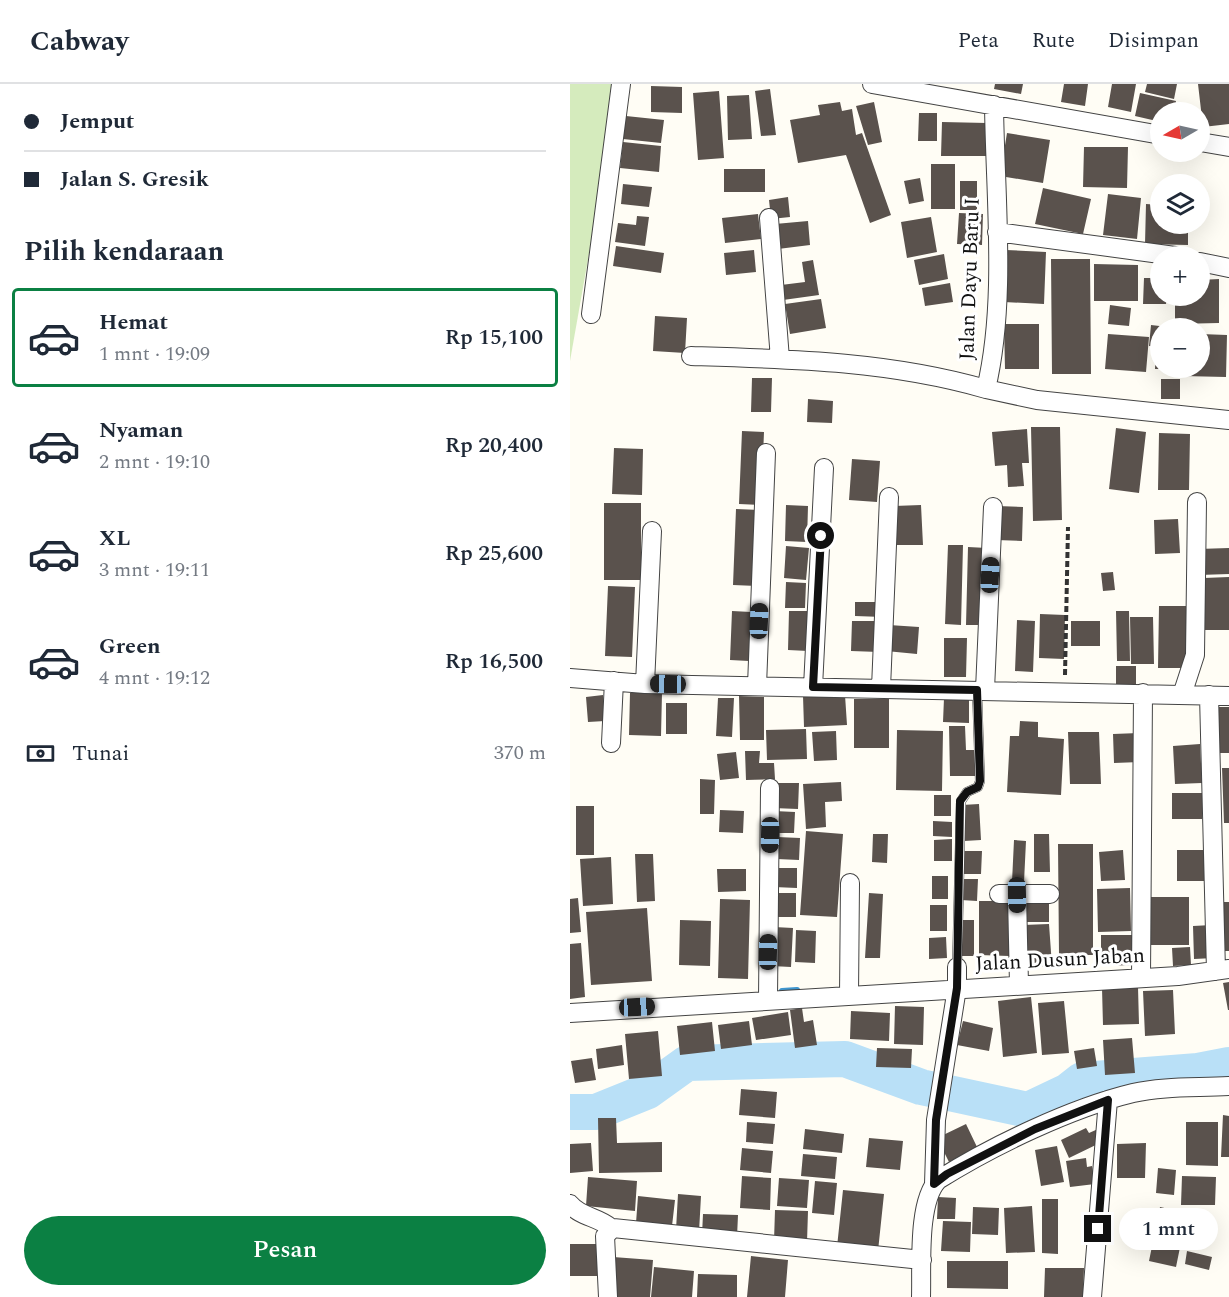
<!DOCTYPE html>
<html lang="id">
<meta charset="utf-8">
<style>
:root{--surface:#fff;--page:#f6f6f7;--text:#1f2937;--muted:#747a83;--line:#e0e1e3;--accent:#0b8043}
body{margin:0;font-family:Spectral,serif;background:var(--page);color:var(--text);height:100vh;display:flex;flex-direction:column;font-size:22px;white-space:nowrap}
*{box-sizing:border-box;margin:0}
p{font-size:20px;color:var(--muted)}
.icon{flex:none;width:33px;height:33px;fill:none;stroke:currentColor;stroke-width:2;stroke-linecap:round;stroke-linejoin:round}
.map{position:relative;flex:1;overflow:hidden}
.sheet{display:flex;flex-direction:column;background:var(--surface);width:570px}
.sheet>*{flex:none}
.top-card{display:grid;align-content:center;height:132px;padding:0 24px;background:var(--surface)}
.needle{width:39px;rotate:261deg}
.fabs{position:absolute;left:580px;top:18px;display:grid;gap:12px}
.fabs a{display:grid;place-items:center;width:60px;height:60px;border-radius:50%;background:var(--surface);box-shadow:0 6px 24px #0002;font-size:30px}
.end{position:absolute;width:27px;height:27px;margin:-14px;border:8px solid #111;background:#fff;box-shadow:0 0 0 3px #fff}
.from{border-radius:50%}
.bubble{position:absolute;height:42px;border-radius:21px;background:var(--surface);box-shadow:0 6px 24px #0002;font-size:20px;font-weight:600;line-height:42px;text-align:center}
.car{position:absolute;width:18px;height:36px;margin:-18px -9px;border-radius:8px;box-shadow:0 0 4px 2px #0007;background:linear-gradient(#222 24%,#8ab4d8 0 40%,#222 0 76%,#8ab4d8 0 86%,#222 0)}
.top-card b{display:flex;align-items:center;gap:21px;height:57px;font-size:22px}
.top-card b+b{border-top:2px solid var(--line)}
.top-card i{width:15px;height:15px;background:var(--text)}
ul{padding:0;list-style:none}
li{display:flex;align-items:center;gap:18px;height:99px;margin:0 12px 9px;padding:0 12px;border:3px solid transparent;border-radius:6px}
li div{flex:1}
li b{display:block;font-size:22px}
li em{font-style:normal;font-weight:600}
li.active{border-color:var(--accent)}
li>.icon{width:54px;height:54px;stroke-width:1.5}
h2{padding:0 24px;font-size:27px;line-height:72px}
.pay{display:flex;align-items:center;gap:15px;height:66px;padding:0 24px;font-size:22px}
.pay p{margin-inline-start:auto}
.primary-button{display:flex;gap:12px;margin-top:auto;padding:12px 24px}
.primary-button a{flex:1;height:69px;border-radius:36px;background:var(--accent);color:#fff;font-size:24px;font-weight:600;line-height:69px;text-align:center}
header{display:flex;align-items:center;gap:36px;box-sizing:border-box;height:84px;padding:0 30px;background:var(--surface);border-bottom:2px solid var(--line)}
header strong{font-size:28px}
nav{display:flex;gap:33px;margin-inline-start:auto;font-size:21px}
main{display:flex;flex:1;min-height:0}
.map>svg:first-child{display:block}
.green{fill:#d5ebbd}
.lines{fill:none;stroke-linecap:round;stroke-linejoin:round}
.stream{stroke:#3f96cf;stroke-width:6}
.river{stroke:#b9e0f7;stroke-width:36}
.building{fill:#5a524d}
.lane-casing{stroke:#444;stroke-width:10}
.street-casing{stroke:#444;stroke-width:20}
.path{stroke:#333;stroke-width:4;stroke-dasharray:6 3;stroke-linecap:butt}
.lane{stroke:#fff;stroke-width:9}
.street{stroke:#fff;stroke-width:18}
.route{stroke:#111;stroke-width:8}
.labels{text-anchor:middle;dominant-baseline:central;stroke-width:6;stroke-linejoin:round;paint-order:stroke}
.street-label{font-size:21px;fill:#111;stroke:#fff}
</style>
<header>
<strong>Cabway</strong>
<nav><a>Peta</a><a>Rute</a><a>Disimpan</a></nav>
</header>
<main>
<section class="sheet">
<div class="top-card">
<b><i class="from"></i>Jemput</b>
<b><i></i>Jalan S. Gresik</b>
</div>
<h2>Pilih kendaraan</h2>
<ul>
<li class="active"><svg class="icon" aria-label="car" viewBox="0 0 24 24"><path d="M5 17H2v-5l4-1 3-4h7l3 4 3 1v5h-3M9 17h6M6 11h13"/><circle cx="7" cy="17" r="2"/><circle cx="17" cy="17" r="2"/></svg><div><b>Hemat</b><p>1 mnt · 19:09</p></div><em>Rp 15,100</em></li>
<li><svg class="icon" aria-label="car" viewBox="0 0 24 24"><path d="M5 17H2v-5l4-1 3-4h7l3 4 3 1v5h-3M9 17h6M6 11h13"/><circle cx="7" cy="17" r="2"/><circle cx="17" cy="17" r="2"/></svg><div><b>Nyaman</b><p>2 mnt · 19:10</p></div><em>Rp 20,400</em></li>
<li><svg class="icon" aria-label="car" viewBox="0 0 24 24"><path d="M5 17H2v-5l4-1 3-4h7l3 4 3 1v5h-3M9 17h6M6 11h13"/><circle cx="7" cy="17" r="2"/><circle cx="17" cy="17" r="2"/></svg><div><b>XL</b><p>3 mnt · 19:11</p></div><em>Rp 25,600</em></li>
<li><svg class="icon" aria-label="car" viewBox="0 0 24 24"><path d="M5 17H2v-5l4-1 3-4h7l3 4 3 1v5h-3M9 17h6M6 11h13"/><circle cx="7" cy="17" r="2"/><circle cx="17" cy="17" r="2"/></svg><div><b>Green</b><p>4 mnt · 19:12</p></div><em>Rp 16,500</em></li>
</ul>
<div class="pay"><svg class="icon" aria-label="cash" viewBox="0 0 24 24"><path d="M3 7h18v10H3z"/><circle cx="12" cy="12" r="2"/></svg>Tunai<p>370 m</p></div>
<div class="primary-button"><a>Pesan</a></div>
</section>
<div class="map">
<svg width="659" height="1213" viewBox="0 0 659 1213">
<rect width="100%" height="100%" fill="#fffdf5"/>
<path class="green" d="M0 0H49L0 277Z"/>
<g class="lines">
<path class="stream" d="M212 907 227 906"/>
<path class="river" d="M0 1028H26L78 1007 117 979 275 975 351 1003 458 1026 498 1007 512 996 628 987 659 981"/>
</g>
<path class="building" d="M425 0H453L451 10 424 5Z
M494 0H518L515 22 491 18Z
M542 0H566L561 28 538 23Z
M577 0H607L604 15 575 8Z
M628 0H659V40L633 43Z
M81 2 112 3V29L81 28Z
M200 5 206 51 191 52 185 7Z
M149 7 154 74 128 76 123 9Z
M570 9 606 17 604 28H591V38L565 32Z
M179 11 182 55 158 56 157 12Z
M270 18 272 27 282 25 286 51 292 49 321 131 300 139 276 71 228 79 220 36 250 31 248 21Z
M304 18 312 58 298 61 286 22Z
M349 29H367V57H348Z
M56 32 94 36 91 59 53 55Z
M372 38 417 39V72H371Z
M437 49 480 56 473 99 430 92Z
M53 58 91 62 89 88 50 84Z
M514 63H558L557 104 513 103Z
M361 80H385V125H361Z
M154 85H195V108H154Z
M350 94 354 117 339 120 334 97Z
M390 97H407V126H390Z
M53 100 82 103 79 123 51 120Z
M473 104 521 115 513 150 465 140Z
M538 110 571 114 567 155 533 151Z
M218 113 220 133 201 135 199 116Z
M576 120 591 121V140H618V161L575 160Z
M389 129 413 130 412 161 387 160Z
M188 130 191 155 155 159 152 134Z
M67 132 79 133 75 162 45 158 48 139 66 141Z
M361 133 367 168 337 174 331 138Z
M238 137 240 161 208 165 205 140Z
M46 162 94 169 91 189 43 182Z
M184 166 186 188 156 191 154 169Z
M436 166 476 168 474 220 434 218Z
M374 170 378 195 349 201 344 176Z
M481 175H520L521 290H482Z
M243 176 249 211 213 216 211 201 235 198 232 178Z
M524 180 568 181V217H524Z
M574 194H591V212H597L596 220H573Z
M649 195V239L605 240V212H630V196Z
M380 199 383 218 355 222 352 204Z
M251 215 256 244 220 250 215 220Z
M540 221 561 224 559 242 538 240Z
M85 232 117 234 115 269 83 267Z
M434 240H469V285H435Z
M581 241 598 243 591 244V263L579 262Z
M538 250 579 253 576 288 535 285Z
M630 250 657 251 656 293 613 292V284H630Z
M586 264H591V285H585Z
M182 294H202L201 328H181Z
M591 295H610V315H591Z
M238 315 263 317 262 339 237 338Z
M461 343H490L492 436 463 437Z
M546 344 576 348 569 409 539 405Z
M457 345 459 379H452L454 402 438 403 437 381 425 382 422 348Z
M172 347 194 348 191 421 169 420Z
M589 349 620 350 619 406H588Z
M44 364 73 365 72 411 42 410Z
M282 375 310 377 307 418 279 416Z
M34 419H71V496H34Z
M216 421 238 422 237 458 215 457Z
M351 421 353 461H326L324 422Z
M427 422 453 423 452 457 426 456Z
M166 425 190 426 187 502 163 501Z
M608 435 610 469 585 470 584 436Z
M378 461H393L391 541 375 540Z
M216 462 239 464 236 496 214 494Z
M398 463 417 464 415 541H396Z
M659 464V490L629 491 628 465Z
M543 488 545 506 533 507 531 489Z
M659 493V546H635L634 494Z
M216 498 236 499 235 524H215Z
M38 502 65 503 62 573 35 572Z
M285 518H313V533L285 532Z
M589 522H616V584H588Z
M162 527 181 528 179 577 160 576Z
M219 527H240L238 567 218 566Z
M546 527H559L560 577H547Z
M470 530 495 531 494 575 469 574Z
M560 533H583L584 580H561Z
M447 536 465 537 463 588 445 587Z
M282 537H309V568L281 567Z
M501 537H530V562H501Z
M319 541 349 543 347 570 316 567Z
M374 554H397L396 593H374Z
M546 582H566V604H546Z
M60 609H92L91 652 59 651Z
M33 611 35 637 18 638 16 613Z
M275 611 277 641 234 643 233 612Z
M169 612 194 613V656H170Z
M148 614H164L162 653 146 652Z
M374 614 399 615V639L373 638Z
M284 615H319V664H284Z
M96 619H117V650H96Z
M648 623H659V669H648Z
M450 637 468 638V653L494 655 491 711 437 708 440 652H449Z
M379 642H395L396 666H405L406 692H380Z
M236 645 237 675 197 676 196 646Z
M327 646 373 647 372 707 326 706Z
M266 647 267 676 244 677 242 648Z
M498 648H529L531 700H500Z
M569 649 570 678 544 679 543 650Z
M630 660 632 699 605 700 603 662Z
M175 667H190L189 679H204L205 695 176 696Z
M166 668 169 694 150 696 147 670Z
M652 684H659V739H654Z
M130 695 145 696 144 730H130Z
M271 698 272 717 255 718 256 743 236 745 233 700Z
M203 699H229L228 725 203 724Z
M602 709H632V735H602Z
M364 711H381V732H364Z
M409 720 411 756 394 757 392 721Z
M6 722H24V771H6Z
M150 726 174 727 173 749 149 748Z
M204 727 225 728 224 749H203Z
M363 737 382 738V753L363 752Z
M236 747 273 750 267 833 230 831Z
M303 750H318L317 779 302 778Z
M464 750H479L480 788H464Z
M207 753 230 754 229 776 207 775Z
M382 755V777H364V756Z
M444 756 456 757 454 798H442Z
M488 760H523V871H489Z
M553 766 555 796 531 797 529 768Z
M607 766H636V797H607Z
M391 767H412L411 790H391Z
M65 770H83L85 817 67 818Z
M41 773 43 820 13 822 10 775Z
M205 784H227V804L204 803Z
M147 785H176V807L148 808Z
M362 792H378V815H362Z
M392 795H408L407 817 391 816Z
M560 804 561 847 528 848 527 805Z
M203 809H226V833H203Z
M299 809 313 810 310 874H295Z
M581 813H619V861H581Z
M8 814 11 848 0 849V815Z
M150 815 180 816 178 895 148 894Z
M409 817H440L439 872 409 871Z
M479 817V838H451L450 818Z
M647 818H659V867H648Z
M360 821H377V847H360Z
M77 824 82 897 21 901 16 828Z
M110 836 141 837 140 882 109 881Z
M390 836H404V872H390Z
M479 840 482 882 456 883 453 841Z
M642 841 644 874 624 875 623 842Z
M204 843 223 844 221 883 202 882Z
M226 846 246 847 245 879 225 878Z
M531 851H562V881L531 882Z
M376 853 377 874 359 875V854Z
M11 859 15 913 0 915V860Z
M620 863 621 881 603 882 602 864Z
M659 898V926H658L653 899Z
M568 903 569 940 533 941 532 904Z
M603 906 605 950 575 952 573 907Z
M461 913 467 969 433 973 428 917Z
M494 917 499 969 472 971 468 919Z
M325 922 354 923 353 961 324 960Z
M232 924 234 938 243 936 247 961 225 964 220 926Z
M281 927 320 929 319 957 280 955Z
M218 928 221 951 186 956 182 934Z
M179 937 182 961 151 965 148 941Z
M393 937 423 944 419 967 387 961Z
M142 938 145 967 110 971 107 942Z
M88 947 92 992 59 995 55 950Z
M562 954 565 989 535 991 533 956Z
M52 961 54 981 28 985 26 965Z
M307 964 342 965 341 984 306 983Z
M524 964 527 982 507 985 504 967Z
M22 974 26 996 5 999 1 977Z
M171 1005 207 1008 205 1034 169 1031Z
M653 1031 659 1032V1073H651Z
M28 1034H46L47 1059 92 1058V1088L29 1089Z
M177 1038 205 1040 203 1060 176 1058Z
M616 1038H648V1082L616 1081Z
M396 1040 407 1063 379 1078 367 1054Z
M516 1044 519 1049 528 1045 534 1057 499 1074 491 1056Z
M235 1045 274 1050 272 1069 233 1065Z
M299 1054 333 1057 330 1086 296 1083Z
M21 1059 23 1087 0 1089V1060Z
M576 1059 575 1094H547V1060Z
M487 1062 494 1098 471 1102 465 1066Z
M172 1064 203 1067 201 1089 170 1086Z
M233 1070 267 1073 265 1095 231 1092Z
M516 1074 517 1083 522 1082 525 1100 500 1103 496 1077Z
M588 1084 606 1086 604 1111 586 1109Z
M172 1092 201 1094 200 1126 170 1124Z
M612 1092 646 1093 645 1121H611Z
M18 1093 67 1097 65 1127 16 1122Z
M209 1094 239 1096 237 1124 207 1122Z
M245 1097 267 1099 264 1131 242 1129Z
M273 1106 314 1110 308 1167 267 1163Z
M108 1110 131 1112 129 1148 106 1146Z
M68 1112 105 1116 102 1142 66 1139Z
M368 1113 386 1114 385 1135H367Z
M472 1115H488V1170L472 1169Z
M462 1122 465 1168 436 1169 434 1124Z
M403 1123 429 1124 428 1151 402 1150Z
M590 1123 617 1129 606 1183 579 1177Z
M205 1126 238 1127 237 1158 204 1157Z
M133 1130 168 1131 167 1153 132 1151Z
M373 1137 401 1138 400 1168 371 1167Z
M0 1160H32V1192H0Z
M617 1167 642 1173 639 1186 615 1180Z
M181 1172 218 1176 215 1213H177Z
M43 1173 83 1176 80 1213H40Z
M377 1177H438V1205L377 1204Z
M84 1183 124 1187 122 1213H81Z
M475 1184H514L513 1213H474Z
M128 1190 167 1191V1213H127Z"/>
<g class="lines">
<defs>
<path id="lane" d="M387 883 391 717 397 708 408 703 410 697 407 606"/>
<path id="street" d="M302 0 591 51
M424 21C425 112 437 217 416 305L467 316 659 336
M630 58 659 63
M199 134 210 275
M427 148 605 172
M630 178 659 184
M21 230 51 0
M121 272C221 275 319 277 416 305
M0 594 75 600 659 612
M75 600 82 447
M187 602 196 369
M243 603 254 384
M311 604 319 413
M415 606 423 423
M612 611 625 571 627 418
M639 611 646 887
M41 659 44 597
M429 810H480
M447 811 449 901
M571 894 573 609
M279 911 280 799
M198 915 200 704
M0 929 608 892 659 885
M364 1100 366 1036 387 904V883
M0 1120C10 1133 29 1133 41 1144
M38 1213 35 1152 43 1144 352 1176
M351 1213C352 1182 347 1118 368 1096 422 1062 501 1024 563 1009 593 1002 628 1004 659 1002
M522 1213 538 1016"/>
</defs>
<use href="#lane" class="lane-casing"/>
<use href="#street" class="street-casing"/>
<path class="path" d="M495 591 498 443"/>
<use href="#lane" class="lane"/>
<use href="#street" class="street"/>
</g>
<g class="lines">
<path class="route" d="M251 452 243 603 407 606 410 697 408 703 397 708 390 717 387 904 366 1036 364 1100 377 1090 465 1045 538 1016 528 1145"/>
</g>
<g class="labels">
<g class="street-label">
<text transform="translate(400 195) rotate(-88)">Jalan Dayu Baru I</text>
<text transform="translate(490 876) rotate(-3)">Jalan Dusun Jaban</text>
</g>
</g>
</svg>
<div class="fabs">
<a><svg class="needle" viewBox="-14 -14 28 28"><path d="M0-13l5 13h-10z" fill="#e53935"/><path d="M0 13l5-13h-10z" fill="#747a83"/></svg></a>
<a><svg class="icon" aria-label="layers" viewBox="0 0 24 24"><path d="M12 4l9 5-9 5-9-5zM3 14l9 5 9-5"/></svg></a>
<a>+</a>
<a>−</a>
</div>
<i class="end from" style="left:251px;top:452px"></i>
<i class="end" style="left:528px;top:1145px"></i>
<div class="bubble" style="left:549px;top:1124px;width:99px">1 mnt</div>
<i class="car" style="left:420px;top:491px;rotate:3deg"></i>
<i class="car" style="left:189px;top:537px;rotate:2deg"></i>
<i class="car" style="left:98px;top:600px;rotate:271deg"></i>
<i class="car" style="left:200px;top:751px;rotate:181deg"></i>
<i class="car" style="left:447px;top:811px;rotate:179deg"></i>
<i class="car" style="left:198px;top:868px;rotate:1deg"></i>
<i class="car" style="left:67px;top:923px;rotate:87deg"></i>
</div>
</main>
